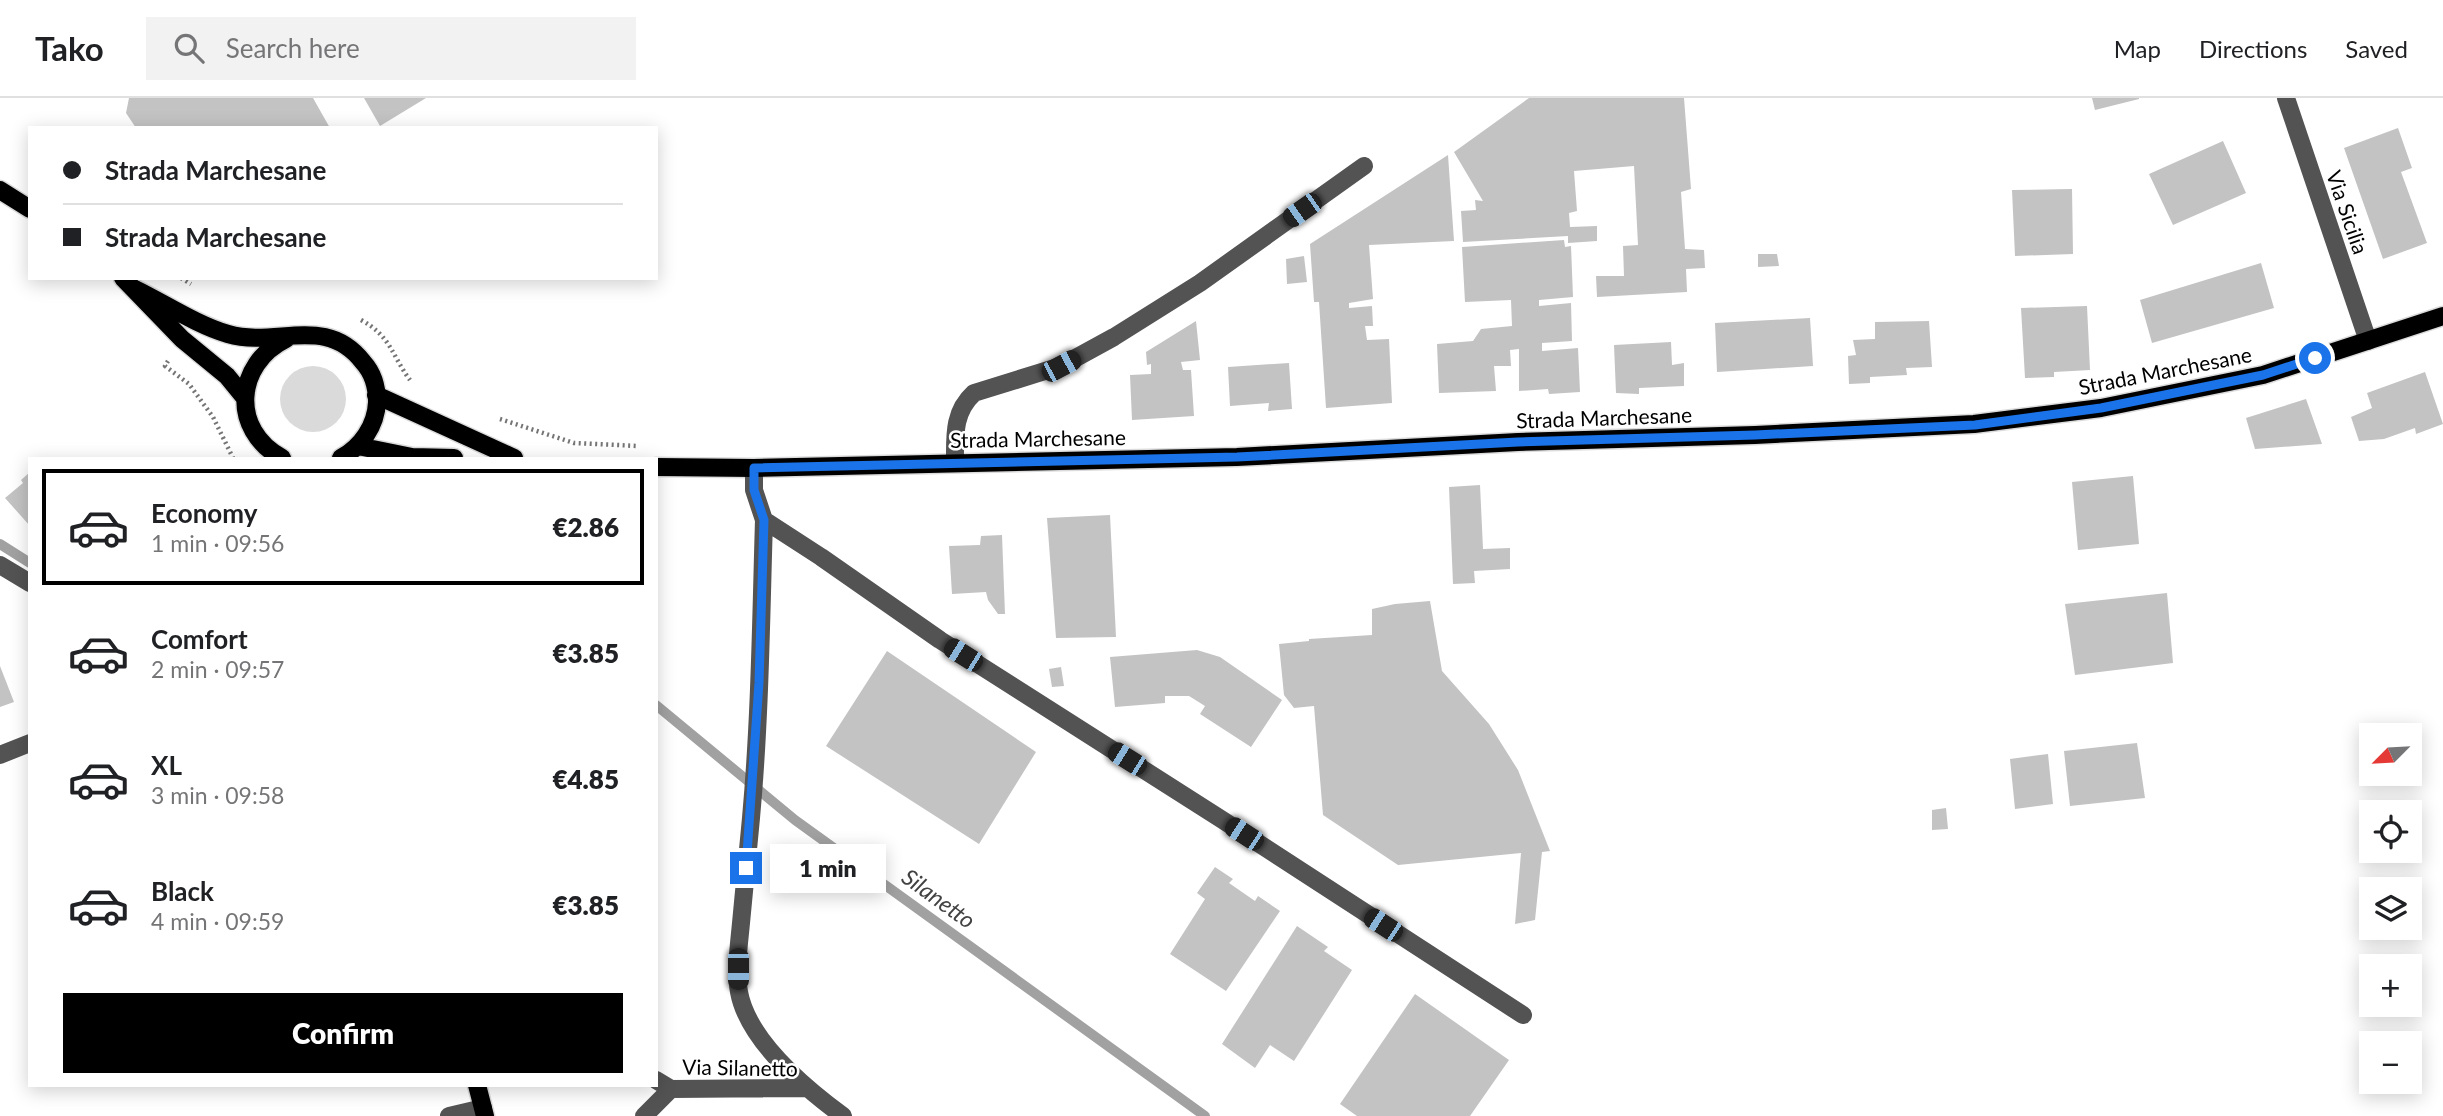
<!DOCTYPE html>
<meta charset="utf-8">
<style>
:root{--surface:#fff;--page:#f2f2f2;--text:#202124;--muted:#757577;--line:#e0e0e0;--accent:#000}
body{margin:0;font-family:Lato,sans-serif;background:var(--page);color:var(--text);height:100vh;display:flex;flex-direction:column;font-size:26px;white-space:nowrap}
*{box-sizing:border-box;margin:0}
p{font-size:23px;color:var(--muted)}
.icon{flex:none;width:38px;height:38px;fill:none;stroke:currentColor;stroke-width:2;stroke-linecap:round;stroke-linejoin:round}
.map{position:relative;flex:1;overflow:hidden}
.side{position:absolute;left:28px;top:359px;width:630px;height:630px;display:flex;flex-direction:column;background:var(--surface);border-radius:0px;box-shadow:0 4px 18px #0003}
.side>*{flex:none}
.banner{position:absolute;left:28px;top:28px;width:630px;height:154px;border-radius:0px;box-shadow:0 4px 18px #0003;display:grid;align-content:center;height:154px;padding:0 35px;background:var(--surface)}
.needle{width:46px;rotate:246deg}
.controls{position:absolute;left:2359px;top:625px;display:grid;gap:14px}
.controls a{display:grid;place-items:center;width:63px;height:63px;border-radius:0px;background:var(--surface);box-shadow:0 4px 18px #0003;font-size:35px}
.end{position:absolute;width:32px;height:32px;margin:-16px;border:9px solid #1a73e8;background:#fff;box-shadow:0 0 0 4px #fff}
.from{border-radius:50%}
.bubble{position:absolute;height:49px;border-radius:0px;background:var(--surface);box-shadow:0 4px 18px #0003;font-size:23px;font-weight:800;line-height:49px;text-align:center}
.car{position:absolute;width:21px;height:42px;margin:-21px -10px;border-radius:9px;box-shadow:0 0 5px 2px #0007;background:linear-gradient(#222 24%,#8ab4d8 0 40%,#222 0 76%,#8ab4d8 0 86%,#222 0)}
.banner b{display:flex;align-items:center;gap:24px;height:66px;font-size:26px}
.banner b+b{border-top:2px solid var(--line)}
.banner i{width:18px;height:18px;background:var(--text)}
ul{padding:12px 0 0;list-style:none}
li{display:flex;align-items:center;gap:21px;height:116px;margin:0 14px 10px;padding:0 21px;border:4px solid transparent;border-radius:0px}
li div{flex:1}
li b{display:block;font-size:26px}
li em{font-style:normal;font-weight:800}
li.current{border-color:var(--accent)}
li>.icon{width:63px;height:63px;stroke-width:1.5}
.primary-button{display:flex;gap:14px;margin-top:auto;padding:14px 35px}
.primary-button a{flex:1;height:80px;border-radius:0px;background:var(--accent);color:#fff;font-size:28px;font-weight:800;line-height:80px;text-align:center}
header{display:flex;align-items:center;gap:42px;box-sizing:border-box;height:98px;padding:0 35px;background:var(--surface);border-bottom:2px solid var(--line)}
header strong{font-size:33px}
nav{display:flex;gap:38px;margin-inline-start:auto;font-size:24px}
.search{width:490px;height:63px;background:var(--page);display:flex;align-items:center;gap:18px;box-sizing:border-box;padding:0 24px;border-radius:0px;color:var(--muted);font-size:26px}
.map>svg:first-child{display:block}
.green{fill:#dadada}
.lines{fill:none;stroke-linecap:round;stroke-linejoin:round}
.stream{stroke:#a1a1a1;stroke-width:10}
.building{fill:#c3c3c3}
.major-casing{stroke:#dbdbdb;stroke-width:21}
.path{stroke:#757575;stroke-width:4.5;stroke-dasharray:2 3.5;stroke-linecap:butt}
.minor{stroke:#535353;stroke-width:18}
.major{stroke:#000;stroke-width:18}
.route{stroke:#1a73e8;stroke-width:9}
.labels{text-anchor:middle;dominant-baseline:central;stroke-width:5;stroke-linejoin:round;paint-order:stroke}
.street-label{font-size:21px;fill:#000;stroke:#fff}
.water-label{font-size:23px;font-style:italic;fill:#424242;stroke:#fff}
</style>
<header>
<strong>Tako</strong>
<div class="search"><svg class="icon" aria-label="search" viewBox="0 0 24 24"><circle cx="10" cy="10" r="6"/><path d="M15 15l6 6"/></svg>Search here</div>
<nav><a>Map</a><a>Directions</a><a>Saved</a></nav>
</header>
<div class="map">
<svg width="2443" height="1018" viewBox="0 0 2443 1018">
<rect width="100%" height="100%" fill="#fff"/>
<path class="green" d="M280 301a33 33 0 1 1 66 0a33 33 0 1 1-66 0Z"/>
<g class="lines">
<path class="stream" d="M0 446 30 465
M656 607 795 722 1205 1018"/>
</g>
<path class="building" d="M129 0H313L330 30H136L126 15Z
M364 0H426L380 28Z
M1529 0H1684L1691 91 1681 94 1685 151 1704 152 1705 170 1686 171 1687 194 1597 199 1596 178H1624L1623 148 1638 147 1634 68 1574 73 1577 113 1569 115 1570 129 1597 128V143L1568 145V138L1463 144 1461 113 1476 112 1475 102 1483 103 1454 54Z
M2092 0H2139V1L2095 12Z
M2398 30 2412 70 2401 74 2427 145 2383 161 2344 50Z
M2223 43 2246 95 2173 127 2149 76Z
M1448 57 1454 143 1369 147 1373 201 1349 205V210L1372 208 1373 228H1365L1367 242 1389 241 1392 305 1326 310 1319 204H1314L1310 146Z
M2072 91 2073 156 2015 158 2012 92Z
M1564 142 1565 149 1571 148 1573 199 1539 202V208L1571 205 1572 243 1542 245V253L1578 250 1580 294 1549 296 1548 291 1519 293V251L1510 252 1511 268H1494L1496 293 1439 295 1437 246 1473 243 1481 231 1512 228 1511 202 1465 204 1462 149Z
M1758 156H1777L1779 168 1758 169Z
M1304 158 1307 184 1287 186 1286 161Z
M2261 165 2274 210 2152 245 2140 202Z
M2087 208 2090 272 2054 274V279L2025 280 2021 210Z
M1810 220 1813 268 1717 274 1715 225Z
M1196 223 1200 262 1181 264 1183 272H1191L1194 318 1132 322 1130 277 1151 276V266L1147 267 1146 254Z
M1929 223 1932 269 1906 270 1907 277 1870 279V285L1849 286 1848 258 1856 257 1853 242 1875 241V224Z
M1671 244 1672 267 1684 265V288L1639 290V296L1616 295 1614 247Z
M1289 265 1292 311 1268 313 1269 305 1230 308 1228 269Z
M2425 274 2443 326 2416 336 2415 330 2384 341 2359 343 2351 319 2372 310 2367 295Z
M2306 301 2322 346 2255 351 2246 320Z
M30 374V428L5 400 23 385 21 382Z
M2133 378 2139 446 2078 452 2072 384Z
M1480 387 1483 451 1510 450V471L1474 473 1475 485 1453 486 1449 389Z
M1110 417 1116 539 1056 540 1047 420Z
M1002 437 1005 516H998L988 502 986 494 952 496 949 448 980 447 981 438Z
M2167 495 2173 565 2075 577 2065 506Z
M1430 503 1442 573 1489 626 1518 672 1550 753 1542 754 1535 822 1515 826 1521 755 1398 767 1323 717 1314 608 1294 610 1284 597 1279 546 1309 543V541L1372 537V511L1395 506Z
M1197 552 1220 559 1282 602 1251 649 1200 616 1205 608 1189 598H1165V605L1115 609 1110 559Z
M887 553 1036 654 979 746 826 648Z
M0 568 14 604 0 609Z
M1061 569 1064 588 1052 589 1049 571Z
M2137 645 2145 700 2070 708 2064 653Z
M2048 656 2053 706 2015 711 2010 661Z
M1946 710 1948 731 1932 732V712Z
M1215 769 1233 781 1229 785 1255 803 1258 798 1280 813 1226 893 1170 856 1205 801 1197 795Z
M1297 828 1328 849 1324 853 1352 872 1294 963 1270 947 1255 970 1222 946Z
M1415 896 1509 962 1470 1018H1357L1340 1006Z"/>
<g class="lines">
<defs>
<path id="major" d="M0 92 30 111
M123 180 182 241 227 278 245 300
M135 191C164 205 197 227 228 236 277 250 326 216 363 264 373 275 377 289 377 304 376 328 361 349 341 360
M376 297 514 360
M358 348 412 359 454 360
M282 360C230 332 235 266 286 241
M656 369 754 370 1237 359 1518 344 1755 337 1974 326 2101 310 2263 277 2443 218
M477 987 485 1018"/>
</defs>
<use href="#major" class="major-casing"/>
<path class="path" d="M181 180 191 186
M361 222C391 238 392 258 410 282
M168 263 165 268 189 286 213 319 233 360
M500 321 574 345 638 348"/>
<path class="minor" d="M2286 0 2368 243
M955 365C955 338 953 314 974 295L1061 268 1114 239 1200 185 1364 68
M754 370V392L764 422 821 459 940 542 1221 721 1523 917
M764 422C761 521 760 621 751 720 748 755 744 790 741 825 739 847 735 873 739 894 748 943 805 990 843 1018
M0 467 30 485
M0 657 30 645
M656 982 671 991 806 990
M449 1018 483 1010
M644 1018 671 991"/>
<use href="#major" class="major"/>
</g>
<g class="lines">
<path class="route" d="M746 770 759 585 764 422 754 392V370L1237 359 1518 344 1755 337 1975 327 2101 310 2263 277 2315 260"/>
</g>
<g class="labels">
<g class="street-label">
<text transform="translate(2348 114) rotate(71)">Via Sicilia</text>
<text transform="translate(2165 272) rotate(-11)">Strada Marchesane</text>
<text transform="translate(1604 319) rotate(-2)">Strada Marchesane</text>
<text transform="translate(1038 340) rotate(-1)">Strada Marchesane</text>
<text transform="translate(740 969) rotate(1)">Via Silanetto</text>
</g>
<g class="water-label">
<text transform="translate(939 800) rotate(36)">Silanetto</text>
</g>
</g>
</svg>
<div class="controls">
<a><svg class="needle" viewBox="-14 -14 28 28"><path d="M0-13l5 13h-10z" fill="#e53935"/><path d="M0 13l5-13h-10z" fill="#757577"/></svg></a>
<a><svg class="icon" aria-label="locate" viewBox="0 0 24 24"><circle cx="12" cy="12" r="6"/><path d="M12 2v4M12 18v4M2 12h4M18 12h4"/></svg></a>
<a><svg class="icon" aria-label="layers" viewBox="0 0 24 24"><path d="M12 4l9 5-9 5-9-5zM3 14l9 5 9-5"/></svg></a>
<a>+</a>
<a>−</a>
</div>
<i class="end from" style="left:2315px;top:260px"></i>
<i class="end" style="left:746px;top:770px"></i>
<div class="bubble" style="left:770px;top:746px;width:116px">1 min</div>
<i class="car" style="left:1302px;top:112px;rotate:235deg"></i>
<i class="car" style="left:1061px;top:268px;rotate:62deg"></i>
<i class="car" style="left:963px;top:557px;rotate:302deg"></i>
<i class="car" style="left:1127px;top:661px;rotate:302deg"></i>
<i class="car" style="left:1244px;top:736px;rotate:303deg"></i>
<i class="car" style="left:1383px;top:827px;rotate:303deg"></i>
<i class="car" style="left:738px;top:871px;rotate:180deg"></i>
<div class="banner">
<b><i class="from"></i>Strada Marchesane</b>
<b><i></i>Strada Marchesane</b>
</div>
<section class="side">
<ul>
<li class="current"><svg class="icon" aria-label="car" viewBox="0 0 24 24"><path d="M5 17H2v-5l4-1 3-4h7l3 4 3 1v5h-3M9 17h6M6 11h13"/><circle cx="7" cy="17" r="2"/><circle cx="17" cy="17" r="2"/></svg><div><b>Economy</b><p>1 min · 09:56</p></div><em>€2.86</em></li>
<li><svg class="icon" aria-label="car" viewBox="0 0 24 24"><path d="M5 17H2v-5l4-1 3-4h7l3 4 3 1v5h-3M9 17h6M6 11h13"/><circle cx="7" cy="17" r="2"/><circle cx="17" cy="17" r="2"/></svg><div><b>Comfort</b><p>2 min · 09:57</p></div><em>€3.85</em></li>
<li><svg class="icon" aria-label="car" viewBox="0 0 24 24"><path d="M5 17H2v-5l4-1 3-4h7l3 4 3 1v5h-3M9 17h6M6 11h13"/><circle cx="7" cy="17" r="2"/><circle cx="17" cy="17" r="2"/></svg><div><b>XL</b><p>3 min · 09:58</p></div><em>€4.85</em></li>
<li><svg class="icon" aria-label="car" viewBox="0 0 24 24"><path d="M5 17H2v-5l4-1 3-4h7l3 4 3 1v5h-3M9 17h6M6 11h13"/><circle cx="7" cy="17" r="2"/><circle cx="17" cy="17" r="2"/></svg><div><b>Black</b><p>4 min · 09:59</p></div><em>€3.85</em></li>
</ul>
<div class="primary-button"><a>Confirm</a></div>
</section>
</div>
